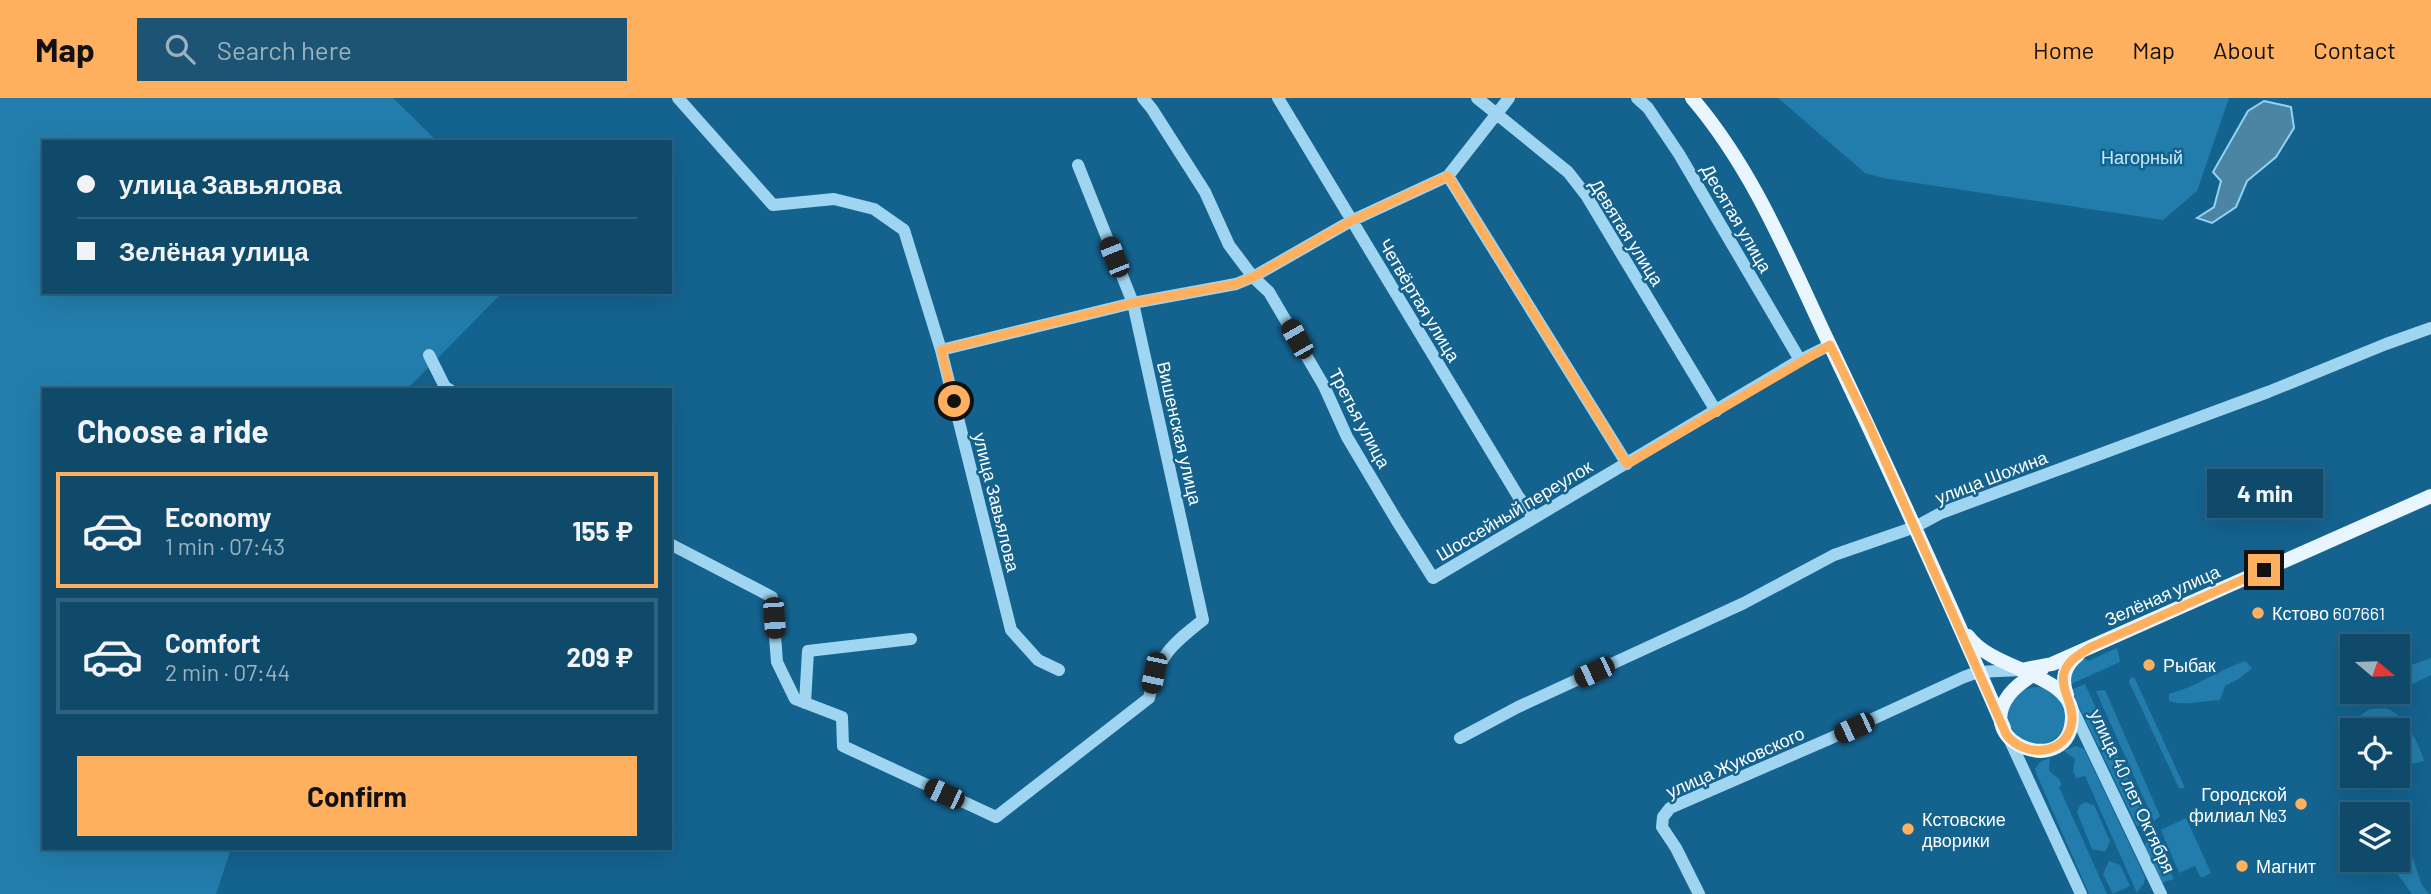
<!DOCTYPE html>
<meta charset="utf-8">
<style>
:root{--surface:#0f4a6b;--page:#1d5473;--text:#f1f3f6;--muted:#9bb3c1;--line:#2f627e;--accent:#ffb05f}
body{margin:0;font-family:Barlow,sans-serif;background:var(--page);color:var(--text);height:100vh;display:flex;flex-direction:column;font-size:26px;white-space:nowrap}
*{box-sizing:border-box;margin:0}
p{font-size:23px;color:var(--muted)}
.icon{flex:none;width:38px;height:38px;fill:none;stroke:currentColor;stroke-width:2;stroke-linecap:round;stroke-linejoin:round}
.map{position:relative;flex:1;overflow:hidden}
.details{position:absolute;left:42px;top:290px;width:630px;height:462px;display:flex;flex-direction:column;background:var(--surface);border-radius:0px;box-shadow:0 7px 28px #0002,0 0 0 2px var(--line)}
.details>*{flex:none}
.top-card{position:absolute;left:42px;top:42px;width:630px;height:154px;border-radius:0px;box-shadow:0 7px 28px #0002,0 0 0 2px var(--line);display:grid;align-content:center;height:154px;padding:0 35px;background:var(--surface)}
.needle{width:46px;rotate:109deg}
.tools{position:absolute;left:2340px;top:536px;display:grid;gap:14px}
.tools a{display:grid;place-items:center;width:70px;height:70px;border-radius:0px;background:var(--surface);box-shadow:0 7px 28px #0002,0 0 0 2px var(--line);font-size:35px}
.end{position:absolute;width:32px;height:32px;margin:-16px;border:9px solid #ffb05f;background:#111;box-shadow:0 0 0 4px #111}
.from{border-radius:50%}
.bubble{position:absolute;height:49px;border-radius:0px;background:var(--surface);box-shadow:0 7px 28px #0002,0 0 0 2px var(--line);font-size:23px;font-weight:700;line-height:49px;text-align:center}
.car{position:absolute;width:21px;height:42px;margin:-21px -10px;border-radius:9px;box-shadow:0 0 5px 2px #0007;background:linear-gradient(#222 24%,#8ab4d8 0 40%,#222 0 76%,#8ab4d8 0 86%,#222 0)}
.top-card b{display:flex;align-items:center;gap:24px;height:66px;font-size:26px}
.top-card b+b{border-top:2px solid var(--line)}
.top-card i{width:18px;height:18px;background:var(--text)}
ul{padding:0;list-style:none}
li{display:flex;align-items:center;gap:21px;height:116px;margin:0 14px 10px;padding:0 21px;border:4px solid var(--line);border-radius:0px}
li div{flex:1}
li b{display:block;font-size:26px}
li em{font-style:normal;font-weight:700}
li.current{border-color:var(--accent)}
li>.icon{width:63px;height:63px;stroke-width:1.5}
h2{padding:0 35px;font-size:32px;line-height:84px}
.button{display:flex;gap:14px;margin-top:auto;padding:14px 35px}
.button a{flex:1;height:80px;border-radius:0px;background:var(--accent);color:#111;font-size:28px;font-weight:700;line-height:80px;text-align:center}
header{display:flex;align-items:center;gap:42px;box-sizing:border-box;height:98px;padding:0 35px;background:var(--accent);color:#111}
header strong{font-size:33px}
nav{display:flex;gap:38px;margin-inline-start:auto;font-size:24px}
.search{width:490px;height:63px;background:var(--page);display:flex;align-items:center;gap:18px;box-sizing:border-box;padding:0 24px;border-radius:0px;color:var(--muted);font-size:26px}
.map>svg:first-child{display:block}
.green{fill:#237dac}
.water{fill:#4c85a3;stroke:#91d3f4;stroke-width:2}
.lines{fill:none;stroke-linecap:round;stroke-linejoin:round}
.minor{stroke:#9fd5f1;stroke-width:12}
.major{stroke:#e9f6ff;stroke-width:14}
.route{stroke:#ffb05f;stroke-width:9}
.poi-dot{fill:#ffb05f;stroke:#14638f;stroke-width:2.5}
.labels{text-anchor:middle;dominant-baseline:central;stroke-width:5;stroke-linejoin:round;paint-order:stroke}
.park-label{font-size:18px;fill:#c6eafc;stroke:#14638f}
.street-label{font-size:18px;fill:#fff;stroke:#14638f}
.poi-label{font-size:18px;fill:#fff;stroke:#14638f;text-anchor:start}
</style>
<header>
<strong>Map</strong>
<div class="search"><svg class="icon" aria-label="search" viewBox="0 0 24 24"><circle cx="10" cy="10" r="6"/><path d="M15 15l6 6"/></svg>Search here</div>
<nav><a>Home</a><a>Map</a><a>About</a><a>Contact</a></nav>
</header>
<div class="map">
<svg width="2431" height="796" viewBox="0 0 2431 796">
<rect width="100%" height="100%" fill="#14638f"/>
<path class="green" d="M0 0H393L438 44H44V194H503L406 292H44V751H231L216 796H0Z
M1778 0H2229L2197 93 2163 122 1883 80 1865 75Z
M2117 550 2120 564 2069 587C2070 574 2072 565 2085 560L2088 563Z
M2431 560V577L2394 595 2391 593H2398V572Z
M2245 563 2252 570 2240 580 2225 588 2220 602C2202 603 2186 608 2169 603V596C2198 588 2217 573 2245 563Z
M2131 579 2135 581 2185 690H2179L2129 584Z
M2085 586 2150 729 2137 728 2071 592Z
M2008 618a29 29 0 1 1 58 0a29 29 0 1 1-58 0Z
M2105 592 2160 718 2154 723 2096 593Z
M2370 611C2375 611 2383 610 2388 611 2403 616 2421 648 2424 663L2398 669V649L2405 647V640L2398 636V632L2386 630 2352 632V636L2349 637 2347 626Z
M2075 648 2084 651 2145 779 2144 785 2137 795 2085 678 2076 680 2073 673 2075 661 2064 653Z
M2050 660 2049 673 2059 681 2062 687 2059 689 2107 796H2089L2037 677 2035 671 2040 664Z
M2085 704 2094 707 2110 743 2105 754 2092 751 2077 714 2080 707Z
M2186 720 2211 775 2201 780 2195 768 2179 775 2161 732Z
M2153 736 2174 781 2161 785 2144 749 2149 737Z
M2405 738 2422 787 2429 796H2412L2391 767 2392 761H2398V744Z
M2109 763 2120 767 2130 788 2113 796 2103 776Z"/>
<path class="water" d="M2264 3 2291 9 2294 30 2276 59 2247 83 2236 109 2212 125 2197 120 2214 109 2221 83 2213 74 2248 13Z"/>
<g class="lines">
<path class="minor" d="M678 0 773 107 834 101 874 111 904 132 941 252 1011 532 1038 562 1059 572
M1143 0 1152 11 1205 94 1229 147 1253 179 1269 194 1324 288 1347 339 1397 423 1433 480 1800 262 1830 247
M1278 0 1518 398 1534 420
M1477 0 1568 74 1586 97 1716 313
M1637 0 1648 10 1679 56 1800 262
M1448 78 1627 366
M941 252 1133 205 1236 186 1253 179 1351 123 1448 78 1509 0
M429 257 445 289 450 292
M670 446 772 499 777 564 795 601 842 619 843 648 996 719 1149 600C1158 558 1171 547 1203 522L1133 205 1078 67
M805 605 808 553 911 541
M2072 610 2161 796
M2007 636 2081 796
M1460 640 1518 609 1744 505 1834 457 1915 429 1941 415 2268 294 2386 246 2431 230
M1699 796 1676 750 1662 729 1663 719 1670 710 1829 641 1964 579 1978 574 2021 572"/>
<path class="major" d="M1692 0C1752 70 1787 156 1826 239 1888 368 1947 499 2004 630
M1968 538C1993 573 2073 576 2072 618 2072 682 1971 647 2009 597 2017 586 2031 578 2042 571
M2021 572 2052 566 2431 398
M2067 597C2061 581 2064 568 2078 557"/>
</g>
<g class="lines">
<path class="route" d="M954 303 941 252 1133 205 1236 186 1253 179 1351 123 1448 78 1627 366 1830 247 1870 329 2006 636C2024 661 2068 658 2072 623 2074 606 2060 592 2064 575 2068 562 2080 556 2091 549L2264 472"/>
</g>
<g class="poi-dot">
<circle cx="2258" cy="515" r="7"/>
<circle cx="2149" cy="567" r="7"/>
<circle cx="2301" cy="706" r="7"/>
<circle cx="1908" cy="731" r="7"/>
<circle cx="2242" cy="768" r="7"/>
</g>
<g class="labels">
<g class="park-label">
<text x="2142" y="59">Нагорный</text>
</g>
<g class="street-label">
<text transform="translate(1737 120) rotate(60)">Десятая улица</text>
<text transform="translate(1627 134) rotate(58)">Девятая улица</text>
<text transform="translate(1420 202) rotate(59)">Четвёртая улица</text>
<text transform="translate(1360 320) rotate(62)">Третья улица</text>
<text transform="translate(1180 335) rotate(77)">Вишенская улица</text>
<text transform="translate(1991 379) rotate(-21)">улица Шохина</text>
<text transform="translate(997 404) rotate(76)">улица Завьялова</text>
<text transform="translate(1514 412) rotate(-31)">Шоссейный переулок</text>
<text transform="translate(2162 497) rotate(-24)">Зелёная улица</text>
<text transform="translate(1735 664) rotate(-24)">улица Жуковского</text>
<text transform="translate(2133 693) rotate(65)">улица 40 лет Октября</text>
</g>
<g class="poi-label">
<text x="2272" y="515">Кстово 607661</text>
<text x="2163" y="567">Рыбак</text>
<text x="2287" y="696" text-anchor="end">Городской<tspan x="2287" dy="21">филиал №3</tspan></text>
<text x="1922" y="721">Кстовские<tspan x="1922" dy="21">дворики</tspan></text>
<text x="2256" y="768">Магнит</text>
</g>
</g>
</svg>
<div class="tools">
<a><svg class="needle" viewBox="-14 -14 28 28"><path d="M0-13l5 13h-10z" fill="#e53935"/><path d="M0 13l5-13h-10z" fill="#9bb3c1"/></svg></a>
<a><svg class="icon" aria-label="locate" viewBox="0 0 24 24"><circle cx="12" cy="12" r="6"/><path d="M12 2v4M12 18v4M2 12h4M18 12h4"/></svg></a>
<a><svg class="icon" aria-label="layers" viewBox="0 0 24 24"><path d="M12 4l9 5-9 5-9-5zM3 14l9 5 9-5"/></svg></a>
</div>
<i class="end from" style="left:954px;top:303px"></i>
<i class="end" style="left:2264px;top:472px"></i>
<div class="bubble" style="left:2207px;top:371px;width:116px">4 min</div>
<i class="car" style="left:1114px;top:159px;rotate:338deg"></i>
<i class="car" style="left:1297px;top:241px;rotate:330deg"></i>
<i class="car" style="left:774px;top:520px;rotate:176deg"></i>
<i class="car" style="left:1594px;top:574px;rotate:245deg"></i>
<i class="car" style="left:1154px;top:575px;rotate:192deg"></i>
<i class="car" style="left:1854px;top:630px;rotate:245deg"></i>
<i class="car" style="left:944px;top:696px;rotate:295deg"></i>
<div class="top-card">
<b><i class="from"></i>улица Завьялова</b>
<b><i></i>Зелёная улица</b>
</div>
<section class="details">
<h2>Choose a ride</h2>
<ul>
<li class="current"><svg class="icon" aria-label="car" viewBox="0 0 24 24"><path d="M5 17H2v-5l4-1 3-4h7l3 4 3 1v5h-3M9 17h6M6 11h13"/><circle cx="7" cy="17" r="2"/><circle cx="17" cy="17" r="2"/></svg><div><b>Economy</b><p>1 min · 07:43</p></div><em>155 ₽</em></li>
<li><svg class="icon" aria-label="car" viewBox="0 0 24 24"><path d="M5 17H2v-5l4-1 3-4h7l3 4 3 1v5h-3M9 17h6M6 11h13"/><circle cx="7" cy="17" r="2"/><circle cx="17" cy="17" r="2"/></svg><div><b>Comfort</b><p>2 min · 07:44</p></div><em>209 ₽</em></li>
</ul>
<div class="button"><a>Confirm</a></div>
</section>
</div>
